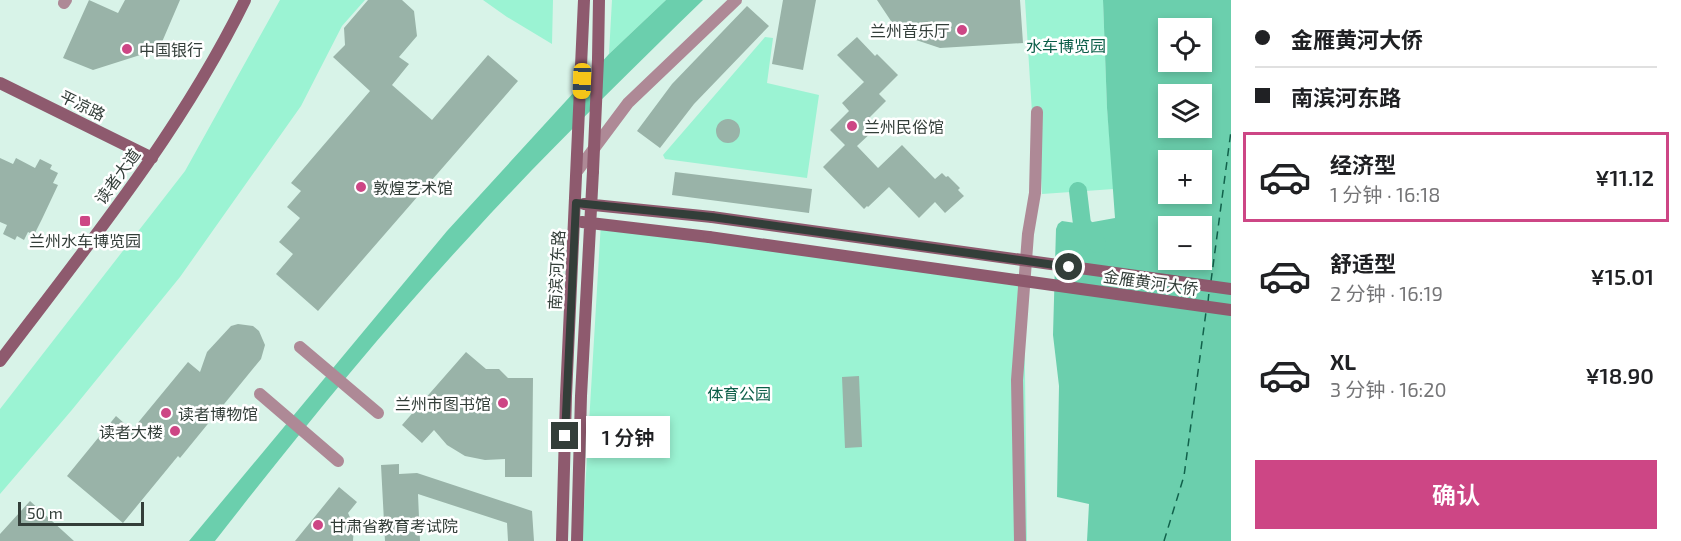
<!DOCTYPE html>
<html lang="zh">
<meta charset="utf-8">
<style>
:root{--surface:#fff;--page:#f6f6f6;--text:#202124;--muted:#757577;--line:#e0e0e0;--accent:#cd4685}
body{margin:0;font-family:"Exo 2","Noto Sans SC",sans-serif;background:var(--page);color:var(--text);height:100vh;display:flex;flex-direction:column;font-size:22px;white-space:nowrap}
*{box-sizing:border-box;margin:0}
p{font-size:20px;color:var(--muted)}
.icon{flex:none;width:33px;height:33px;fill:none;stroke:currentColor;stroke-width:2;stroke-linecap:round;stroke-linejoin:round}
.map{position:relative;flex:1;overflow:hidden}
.sheet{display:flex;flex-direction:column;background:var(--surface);width:450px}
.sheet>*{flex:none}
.banner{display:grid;align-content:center;height:132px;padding:0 24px;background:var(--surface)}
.buttons{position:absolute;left:1158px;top:18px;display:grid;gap:12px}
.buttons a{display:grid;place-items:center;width:54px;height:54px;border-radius:0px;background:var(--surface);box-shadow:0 3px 9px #0003;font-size:30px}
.scale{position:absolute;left:18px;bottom:15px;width:126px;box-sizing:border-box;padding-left:6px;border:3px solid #333e39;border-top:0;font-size:16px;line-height:21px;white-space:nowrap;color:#333e39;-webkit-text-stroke:4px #fff;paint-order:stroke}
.end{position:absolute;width:27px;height:27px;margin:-14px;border:8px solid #333e39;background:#fff;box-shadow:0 0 0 3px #fff}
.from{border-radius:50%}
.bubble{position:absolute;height:42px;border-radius:0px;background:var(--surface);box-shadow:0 3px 9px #0003;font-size:20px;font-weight:600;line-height:42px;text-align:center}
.car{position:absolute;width:18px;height:36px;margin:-18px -9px;border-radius:8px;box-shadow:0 0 4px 2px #0007;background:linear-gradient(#f5c518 24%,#345 0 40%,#f5c518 0 76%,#345 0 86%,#f5c518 0)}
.banner b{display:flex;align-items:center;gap:21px;height:57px;font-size:22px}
.banner b+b{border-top:2px solid var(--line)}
.banner i{width:15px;height:15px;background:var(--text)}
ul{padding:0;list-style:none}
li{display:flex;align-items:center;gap:18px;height:90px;margin:0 12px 9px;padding:0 12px;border:3px solid transparent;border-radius:0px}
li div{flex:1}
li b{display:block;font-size:22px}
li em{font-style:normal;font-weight:600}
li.active{border-color:var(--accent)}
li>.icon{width:54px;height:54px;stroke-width:1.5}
.primary-button{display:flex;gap:12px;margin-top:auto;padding:12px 24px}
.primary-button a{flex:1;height:69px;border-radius:0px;background:var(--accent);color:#fff;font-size:24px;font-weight:600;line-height:69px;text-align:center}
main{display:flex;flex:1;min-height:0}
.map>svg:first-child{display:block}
.green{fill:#9bf3d3}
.water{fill:#6bcfad;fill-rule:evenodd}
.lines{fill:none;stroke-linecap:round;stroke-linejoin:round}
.canal{stroke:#6bcfad;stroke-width:18}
.ferry{stroke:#11614b;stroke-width:1.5;stroke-dasharray:8 6;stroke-linecap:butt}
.building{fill:#99b3a8}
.pedestrian{stroke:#ae8996;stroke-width:12}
.minor{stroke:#ae8996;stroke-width:12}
.secondary{stroke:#8e5a6e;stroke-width:12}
.secondary-bridge{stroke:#8e5a6e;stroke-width:12}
.route{stroke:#333e39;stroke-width:8}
.poi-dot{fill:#cd4685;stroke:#fff;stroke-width:2}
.labels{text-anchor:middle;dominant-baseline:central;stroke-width:5;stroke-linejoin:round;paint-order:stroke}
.poi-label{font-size:16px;fill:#333e39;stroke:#fff;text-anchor:start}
.park-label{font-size:16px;fill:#0b5e48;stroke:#fff}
.street-label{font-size:16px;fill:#333e39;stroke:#fff}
</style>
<main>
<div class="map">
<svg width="1231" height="541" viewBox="0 0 1231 541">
<rect width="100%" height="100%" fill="#d8f3e8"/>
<path class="green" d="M280 0H365L342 26 301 106 180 277 71 411 0 494V409L185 171Z
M483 0H553L552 44 507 17Z
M612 0H666L609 54Z
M1025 0H1103L1107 108 1114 189 1042 194 1037 113H1032Z
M765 37 773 38 767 83 819 95 807 178 665 159 663 155Z
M601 222 1024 287 1027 541H582Z"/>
<path class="water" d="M666 0H703C624 77 545 154 471 235 381 332 297 436 215 541H189L447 231 609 54Z
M1103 0H1231V541H1087L1089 504 1057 497 1059 386 1053 335 1056 229 1058 224 1062 221 1082 224 1115 218 1107 108ZM1168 28H1202V62H1168ZM1168 94H1202V128H1168ZM1168 160H1202V194H1168ZM1168 226H1202V260H1168Z"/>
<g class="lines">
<path class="canal" d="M1078 191 1082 224 1097 244"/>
<path class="ferry" d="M1211 281 1231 131
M1208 302 1209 292
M1164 541 1184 476 1206 312"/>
</g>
<path class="building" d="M89 0 118 13 125 0H180L159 49 93 70 63 58Z
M368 0H402L414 11 417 36 399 57 409 64 392 85 432 120 488 55 518 81 318 311 276 274 293 254 279 242 300 218 287 207 301 191 291 183 370 91 333 57 345 45 344 28Z
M783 0H816L803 70 772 64Z
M877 0H1020L1023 43 940 48 913 39 891 21Z
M747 6 769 26 694 104 660 148 637 131 672 84Z
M857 37 875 56 877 54 898 75 879 94 886 101 866 121 874 130 857 146 878 168 902 145 935 179 942 173 946 177 948 176 960 188 958 190 964 196 945 213 935 202 919 218 889 187 868 207 867 206 864 209 823 167 845 145 830 130 849 111 842 103 864 82 837 55Z
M716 131a12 12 0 1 1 24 0a12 12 0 1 1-24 0Z
M0 158 13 164 16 158 35 168 40 159 52 165 50 169 58 173 53 183 58 185 42 219 34 235 28 232 24 240 17 236 15 240 3 234 7 225 0 222Z
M675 172 812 189 809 213 672 195Z
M238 324 253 326 259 331 265 345 261 359 180 458 178 456 123 523 67 476 116 416 132 430 188 362 200 372 207 352 231 326Z
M466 352 486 369H499L508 378H533L532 477H505V459L485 460 465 456 447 445 434 430 422 443 402 425Z
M859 376 862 447 845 448 842 377Z
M399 464V474L417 473 532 511 534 541H508L507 523 418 494 420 541H385L381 465Z
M339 487 357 502 348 513 354 526 353 541H295Z
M30 501 74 541H0V534Z"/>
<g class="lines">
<path class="pedestrian" d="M578 170 628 103 736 0
M300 347 378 413
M260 394 338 461
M1020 541 1017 380 1028 234 1035 193 1037 112"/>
<path class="minor" d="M64 3 66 0"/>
<path class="secondary" d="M598 59 599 0
M0 83 152 158
M584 204 712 217
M582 222 709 237
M0 361C88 245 181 131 245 0
M562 541 566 396 584 0
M577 541 581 396 593 171"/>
<path class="secondary-bridge" d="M593 171 598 59
M712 217 1231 289
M709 237 1231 310"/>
</g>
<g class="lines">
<path class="route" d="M565 436 576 203 712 217 1069 267"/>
</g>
<g class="poi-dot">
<circle cx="962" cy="30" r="6"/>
<circle cx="127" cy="49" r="6"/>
<circle cx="852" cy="126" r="6"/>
<circle cx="361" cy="187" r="6"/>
<rect x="79" y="215" width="12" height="12" rx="3"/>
<circle cx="503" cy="403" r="6"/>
<circle cx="166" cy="413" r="6"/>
<circle cx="175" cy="431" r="6"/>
<circle cx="318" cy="525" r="6"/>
</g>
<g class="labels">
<g class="poi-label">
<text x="950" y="30" text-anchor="end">兰州音乐厅</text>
<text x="139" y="49">中国银行</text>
<text x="864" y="126">兰州民俗馆</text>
<text x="373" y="187">敦煌艺术馆</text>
<text x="85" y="240" text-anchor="middle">兰州水车博览园</text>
<text x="491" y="403" text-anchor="end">兰州市图书馆</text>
<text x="178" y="413">读者博物馆</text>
<text x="163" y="431" text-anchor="end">读者大楼</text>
<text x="330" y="525">甘肃省教育考试院</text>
</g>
<g class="park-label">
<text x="1066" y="45">水车博览园</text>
<text x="739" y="393">体育公园</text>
</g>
<g class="street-label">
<text transform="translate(83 105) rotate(26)">平凉路</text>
<text transform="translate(117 176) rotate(-54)">读者大道</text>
<text transform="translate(556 270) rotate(-87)">南滨河东路</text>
<text transform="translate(1151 282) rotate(8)">金雁黄河大侨</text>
</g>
</g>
</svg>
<div class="buttons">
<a><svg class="icon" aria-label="locate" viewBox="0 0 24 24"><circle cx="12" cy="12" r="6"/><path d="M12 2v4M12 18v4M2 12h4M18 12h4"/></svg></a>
<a><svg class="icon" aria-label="layers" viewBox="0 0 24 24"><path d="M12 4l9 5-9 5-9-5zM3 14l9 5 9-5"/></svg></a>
<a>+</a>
<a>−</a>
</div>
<div class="scale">50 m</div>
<i class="end from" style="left:1069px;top:267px"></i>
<i class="end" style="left:565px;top:436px"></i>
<div class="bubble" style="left:586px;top:416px;width:84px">1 分钟</div>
<i class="car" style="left:582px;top:81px;rotate:182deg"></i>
</div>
<section class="sheet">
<div class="banner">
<b><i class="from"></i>金雁黄河大侨</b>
<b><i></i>南滨河东路</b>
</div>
<ul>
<li class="active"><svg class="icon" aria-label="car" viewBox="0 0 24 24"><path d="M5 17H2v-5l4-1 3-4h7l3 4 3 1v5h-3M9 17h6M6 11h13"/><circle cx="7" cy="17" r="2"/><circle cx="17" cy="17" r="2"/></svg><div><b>经济型</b><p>1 分钟 · 16:18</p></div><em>¥11.12</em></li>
<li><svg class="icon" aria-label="car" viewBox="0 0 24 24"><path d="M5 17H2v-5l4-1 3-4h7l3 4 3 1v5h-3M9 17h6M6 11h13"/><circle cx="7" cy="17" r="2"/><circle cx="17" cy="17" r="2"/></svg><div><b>舒适型</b><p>2 分钟 · 16:19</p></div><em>¥15.01</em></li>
<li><svg class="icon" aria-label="car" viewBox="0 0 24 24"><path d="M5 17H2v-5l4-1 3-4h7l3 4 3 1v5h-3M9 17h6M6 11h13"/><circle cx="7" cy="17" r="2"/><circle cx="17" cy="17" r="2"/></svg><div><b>XL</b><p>3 分钟 · 16:20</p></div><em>¥18.90</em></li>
</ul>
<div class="primary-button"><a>确认</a></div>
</section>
</main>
